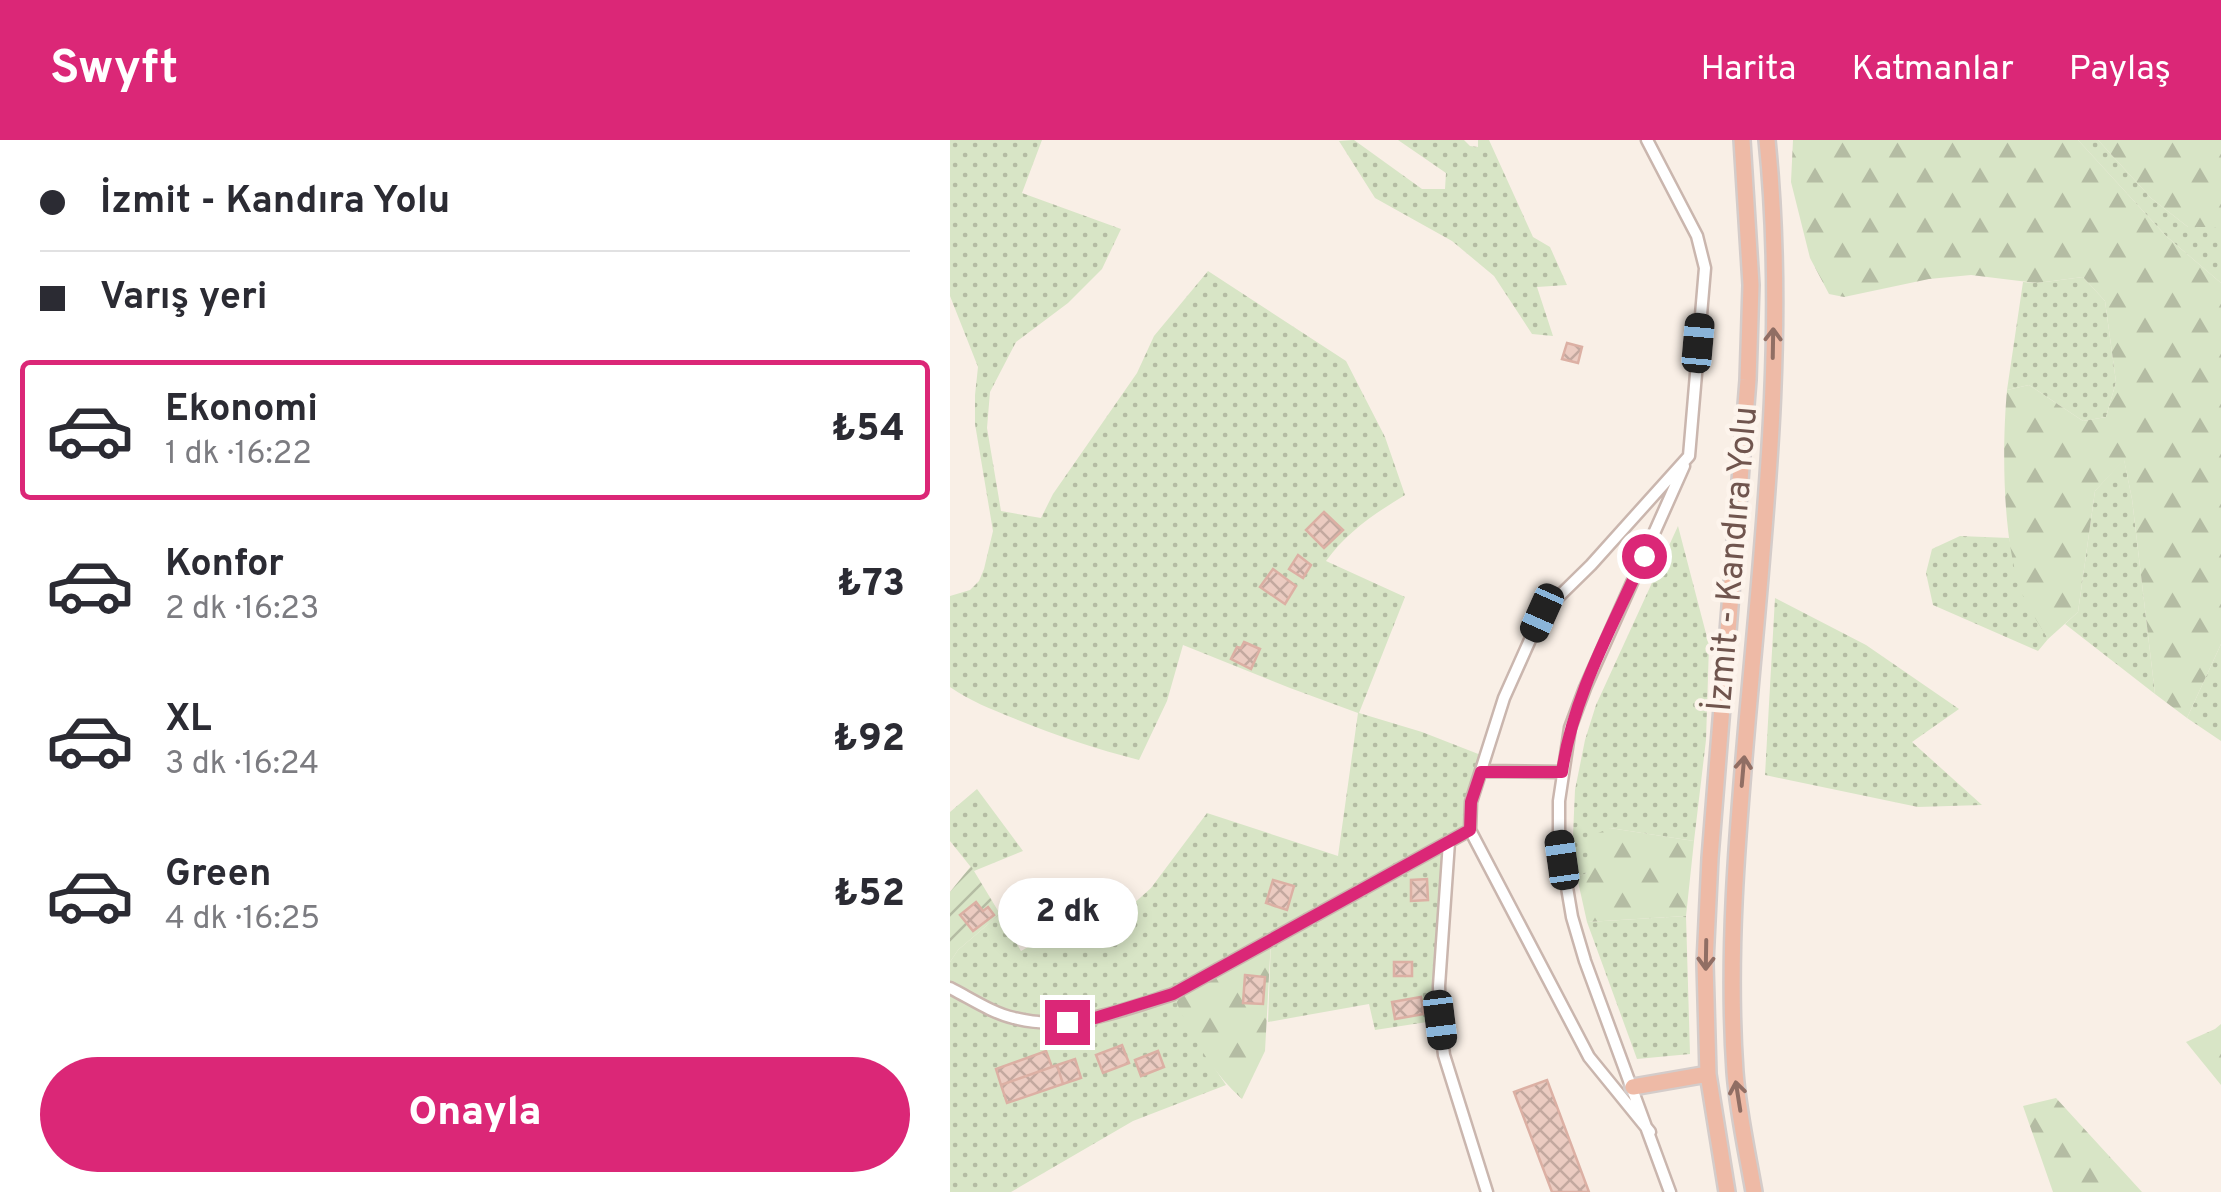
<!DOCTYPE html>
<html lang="tr">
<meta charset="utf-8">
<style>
:root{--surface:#fff;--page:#f7f7f7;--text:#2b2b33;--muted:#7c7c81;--line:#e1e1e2;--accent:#db2777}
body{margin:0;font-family:Overpass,sans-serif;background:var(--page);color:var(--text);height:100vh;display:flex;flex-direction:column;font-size:38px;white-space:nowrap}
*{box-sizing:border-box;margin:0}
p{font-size:32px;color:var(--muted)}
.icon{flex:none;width:55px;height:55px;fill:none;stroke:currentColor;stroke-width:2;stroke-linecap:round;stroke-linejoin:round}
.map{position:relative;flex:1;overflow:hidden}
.details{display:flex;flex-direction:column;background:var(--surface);width:950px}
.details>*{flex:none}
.banner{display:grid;align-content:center;height:220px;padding:0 40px;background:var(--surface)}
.end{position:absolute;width:45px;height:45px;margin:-22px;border:12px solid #db2777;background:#fff;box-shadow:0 0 0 5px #fff}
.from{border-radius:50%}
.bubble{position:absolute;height:70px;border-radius:35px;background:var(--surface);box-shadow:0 5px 15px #0003;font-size:32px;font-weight:800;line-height:70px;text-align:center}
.car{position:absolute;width:30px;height:60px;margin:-30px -15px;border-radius:12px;box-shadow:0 0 8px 2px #0007;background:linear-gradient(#222 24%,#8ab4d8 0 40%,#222 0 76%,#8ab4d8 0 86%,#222 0)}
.banner b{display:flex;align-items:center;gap:35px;height:95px;font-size:38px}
.banner b+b{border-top:2px solid var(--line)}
.banner i{width:25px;height:25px;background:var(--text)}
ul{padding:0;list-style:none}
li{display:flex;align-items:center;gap:30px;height:140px;margin:0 20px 15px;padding:0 20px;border:5px solid transparent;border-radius:10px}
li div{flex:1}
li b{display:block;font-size:38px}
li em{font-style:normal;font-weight:800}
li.active{border-color:var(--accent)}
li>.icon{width:90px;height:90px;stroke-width:1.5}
.button{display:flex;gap:20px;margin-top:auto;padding:20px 40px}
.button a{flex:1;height:115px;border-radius:60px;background:var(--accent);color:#fff;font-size:40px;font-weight:800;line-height:115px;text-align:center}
header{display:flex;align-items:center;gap:60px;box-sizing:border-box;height:140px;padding:0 50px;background:var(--accent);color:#fff}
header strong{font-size:48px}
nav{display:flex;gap:55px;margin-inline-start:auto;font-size:35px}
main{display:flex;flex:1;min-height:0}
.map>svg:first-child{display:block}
.grass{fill:url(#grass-dots)}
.forest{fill:url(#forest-firs)}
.garden{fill:url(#garden-furrows)}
.building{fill:url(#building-cross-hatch);stroke:#dcb0a4;stroke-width:2.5}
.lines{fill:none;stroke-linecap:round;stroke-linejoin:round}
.minor-casing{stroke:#cab6ae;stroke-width:15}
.trunk-casing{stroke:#d4ccca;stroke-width:20}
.minor{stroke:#fff;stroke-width:10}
.trunk{stroke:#eebaa6;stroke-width:15}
.oneway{stroke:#906e64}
.route{stroke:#db2777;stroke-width:12}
.labels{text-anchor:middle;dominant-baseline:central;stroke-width:9;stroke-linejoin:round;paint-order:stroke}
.street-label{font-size:35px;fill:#70554e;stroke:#fdf4ec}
</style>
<header>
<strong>Swyft</strong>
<nav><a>Harita</a><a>Katmanlar</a><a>Paylaş</a></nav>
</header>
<main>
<section class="details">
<div class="banner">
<b><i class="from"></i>İzmit - Kandıra Yolu</b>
<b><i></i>Varış yeri</b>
</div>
<ul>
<li class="active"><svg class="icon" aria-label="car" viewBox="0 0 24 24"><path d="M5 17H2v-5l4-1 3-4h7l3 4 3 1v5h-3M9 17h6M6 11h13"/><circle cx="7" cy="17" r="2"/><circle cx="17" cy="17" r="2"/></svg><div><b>Ekonomi</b><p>1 dk · 16:22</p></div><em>₺54</em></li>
<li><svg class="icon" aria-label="car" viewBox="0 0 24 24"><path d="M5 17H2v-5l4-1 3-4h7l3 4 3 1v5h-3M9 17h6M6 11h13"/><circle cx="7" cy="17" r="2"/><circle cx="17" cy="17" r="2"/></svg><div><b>Konfor</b><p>2 dk · 16:23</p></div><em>₺73</em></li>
<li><svg class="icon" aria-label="car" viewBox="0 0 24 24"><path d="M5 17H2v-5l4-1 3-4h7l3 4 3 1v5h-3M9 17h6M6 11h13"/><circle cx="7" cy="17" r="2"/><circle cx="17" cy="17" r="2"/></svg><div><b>XL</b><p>3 dk · 16:24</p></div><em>₺92</em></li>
<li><svg class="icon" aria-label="car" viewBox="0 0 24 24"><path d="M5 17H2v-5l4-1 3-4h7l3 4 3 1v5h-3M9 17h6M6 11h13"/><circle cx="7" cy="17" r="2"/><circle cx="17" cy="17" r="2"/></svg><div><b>Green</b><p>4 dk · 16:25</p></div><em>₺52</em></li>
</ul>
<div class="button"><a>Onayla</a></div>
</section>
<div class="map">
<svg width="1271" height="1052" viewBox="0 0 1271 1052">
<defs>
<pattern id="grass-dots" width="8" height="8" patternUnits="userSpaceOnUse" patternTransform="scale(2.5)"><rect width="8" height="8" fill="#d8e5c6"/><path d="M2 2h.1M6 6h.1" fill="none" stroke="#b4bca3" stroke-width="1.8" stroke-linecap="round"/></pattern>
<pattern id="forest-firs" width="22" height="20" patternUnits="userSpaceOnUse" patternTransform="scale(2.5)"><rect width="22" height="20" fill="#d8e5c6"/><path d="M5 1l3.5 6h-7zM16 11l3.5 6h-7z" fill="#b4bca3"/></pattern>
<pattern id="garden-furrows" width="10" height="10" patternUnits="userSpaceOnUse" patternTransform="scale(2.5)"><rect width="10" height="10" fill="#d8e5c6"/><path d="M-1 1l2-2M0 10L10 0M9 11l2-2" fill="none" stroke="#b4bca3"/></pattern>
<pattern id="building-cross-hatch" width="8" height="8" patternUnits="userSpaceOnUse" patternTransform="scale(2.5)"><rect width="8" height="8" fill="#ebcbc1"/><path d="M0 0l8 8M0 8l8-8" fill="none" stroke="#c3a89f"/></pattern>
</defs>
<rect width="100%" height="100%" fill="#f9efe6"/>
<path class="grass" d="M0 0H92L72 53 171 89 152 129 118 163 66 202 40 252 37 288 51 371 91 378 103 354 187 233 204 196 258 131 396 221 435 297 455 355C424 374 397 392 376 421L455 457 409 573 472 592 536 617 520 690 499 703 490 880 425 890 419 864 318 882 321 800 255 914 276 945 183 981 61 1052H0V822L8 810 50 774 71 811 115 786 145 777 171 775 201 748 257 673 388 716 408 573 340 548 233 505 217 561 189 620C146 609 104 595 63 578 41 569 20 561 0 547V456L20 450 29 441 34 429 43 391 25 284V255L28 227 0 156Z
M404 0 472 49H495L496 33 448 0H514L520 6 528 7V0H539L583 97 600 107 617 145 587 147 603 196 582 194 544 136 502 101 425 58 389 1Z
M1128 0H1148L1201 58 1238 87H1271V143L1216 96Z
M1133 137 1155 161 1166 242 1156 277 1133 281 1079 245 1057 250 1073 142 1087 143Z
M1174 319 1182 359 1205 554 1115 484 1128 472 1145 351Z
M728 386 759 505 756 600 744 701 660 688 637 733 627 737 623 695 625 650 635 600 646 565Z
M1010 396 1059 398 1072 452 1098 499 1088 511 983 465 976 433 982 409Z
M825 458 916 505 1009 569 962 602 1032 665 968 667 815 635Z
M1271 504V601L1237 578Z
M27 649 73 711 24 731 0 701V672Z
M736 776 740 914 687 919 637 782Z"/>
<path class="forest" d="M843 0H1128L1216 96 1271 143V504L1237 578 1205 554 1182 359 1174 320 1145 351 1128 472 1098 499C1089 484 1078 468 1071 451 1052 398 1052 306 1057 250L1079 245 1133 281 1156 277 1166 242 1155 161 1133 137 1087 143 1021 135 979 139 894 157 879 154 860 118 841 42Z
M1148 0H1271V87H1238L1201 58Z
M660 688 744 701 736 776 637 782 627 737 637 733 641 696Z
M321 799 315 911 292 959C260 930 239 893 223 854Z
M1271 884V945L1236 902 1265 889Z
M1106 958 1192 1052H1103L1073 966Z"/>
<path class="garden" d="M21 726 50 774 8 810 0 822V752Z"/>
<path class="building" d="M617 203 632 207 628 223 612 219Z
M374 372 393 390 374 408 356 390Z
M348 415 361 425 353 438 339 429Z
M323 429 346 446 335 464 310 447Z
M294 502 310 509 301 529 281 519 287 507 291 508Z
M477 739 478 760 461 761V740Z
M323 740 344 746 337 770 316 763Z
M26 762 33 771 38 767 44 775 23 791 10 775Z
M444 822H462V836H444Z
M295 835 315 837 313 864 293 863Z
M471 857 474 874 445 879 442 862Z
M172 905 179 923 153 933 146 915Z
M96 911 102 927 51 945 46 929Z
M208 911 214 927 191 936 185 920Z
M125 919 131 938 113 944 107 925Z
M107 925 113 944 57 963 51 945Z
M597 940 639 1052H602L564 952Z"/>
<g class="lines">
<defs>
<path id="minor" d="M697 0 747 96 755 128 739 316 641 425 592 473 554 558 521 662 520 690 639 917 700 992
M531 631 613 632
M499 702 489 846 490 880 494 915 537 1052
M0 848C20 858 42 873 64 878 118 892 171 871 223 854L520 690
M720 1052 635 821 622 777 609 700V661L620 588 635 548 734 326"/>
<path id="trunk" d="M683 947 758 934
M777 1052 758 934 755 823 760 718 798 240 801 145 792 0
M804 1052C797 1012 788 972 785 932 777 816 787 699 797 583 814 390 837 194 817 0"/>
</defs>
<use href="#minor" class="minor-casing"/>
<use href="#trunk" class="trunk-casing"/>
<use href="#minor" class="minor"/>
<use href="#trunk" class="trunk"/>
</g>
<defs><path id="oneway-shaft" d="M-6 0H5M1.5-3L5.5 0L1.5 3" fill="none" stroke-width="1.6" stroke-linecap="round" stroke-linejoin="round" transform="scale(2.5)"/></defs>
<g class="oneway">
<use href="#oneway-shaft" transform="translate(823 203) rotate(-89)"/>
<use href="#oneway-shaft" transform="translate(793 631) rotate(-85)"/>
<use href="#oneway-shaft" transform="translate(756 815) rotate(91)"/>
<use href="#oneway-shaft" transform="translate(788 956) rotate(-99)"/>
</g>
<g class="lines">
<path class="route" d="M117 882 145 878 223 854 520 690 521 662 531 632H612C623 555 663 486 694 416"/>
</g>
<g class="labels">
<g class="street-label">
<text transform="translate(784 419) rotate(-85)">İzmit - Kandıra Yolu</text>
</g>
</g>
</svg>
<i class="end from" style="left:694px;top:416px"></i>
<i class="end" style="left:117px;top:882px"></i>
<div class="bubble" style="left:48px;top:738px;width:140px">2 dk</div>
<i class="car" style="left:748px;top:203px;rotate:5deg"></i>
<i class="car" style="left:592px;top:473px;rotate:204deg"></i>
<i class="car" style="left:612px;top:720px;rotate:352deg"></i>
<i class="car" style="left:490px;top:880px;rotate:173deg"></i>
</div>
</main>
